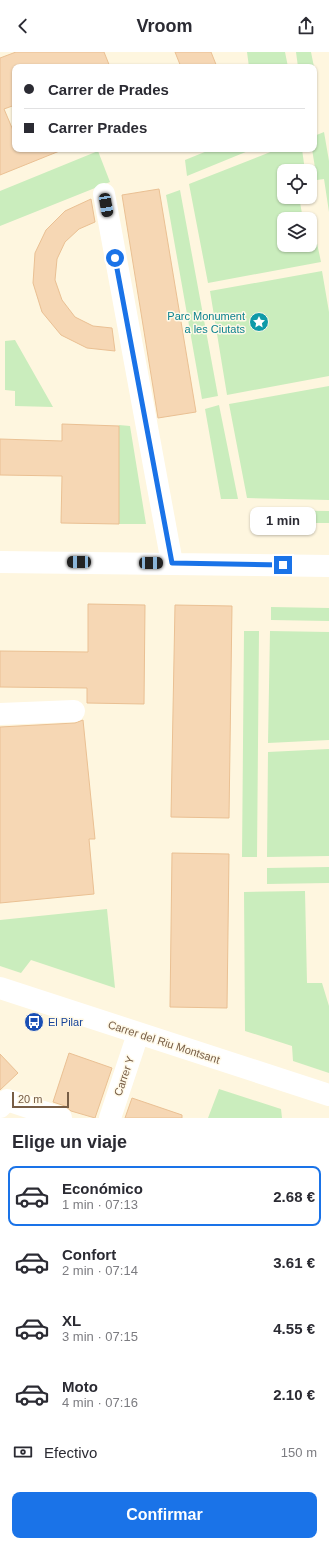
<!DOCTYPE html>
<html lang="es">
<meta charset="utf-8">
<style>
:root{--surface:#fff;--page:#f2f2f3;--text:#2b2b33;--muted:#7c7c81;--line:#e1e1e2;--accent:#1a73e8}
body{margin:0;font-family:Helvetica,sans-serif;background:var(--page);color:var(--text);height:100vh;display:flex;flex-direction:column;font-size:15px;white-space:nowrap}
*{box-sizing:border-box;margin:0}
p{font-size:13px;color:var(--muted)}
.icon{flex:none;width:22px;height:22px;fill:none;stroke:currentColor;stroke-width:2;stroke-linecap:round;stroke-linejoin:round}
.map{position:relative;height:1066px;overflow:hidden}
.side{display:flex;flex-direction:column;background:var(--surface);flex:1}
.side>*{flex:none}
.hud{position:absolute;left:12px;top:12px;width:305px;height:88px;border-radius:8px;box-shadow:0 1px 3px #0004;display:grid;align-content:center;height:88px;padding:0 12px;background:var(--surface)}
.controls{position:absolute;left:277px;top:112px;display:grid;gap:8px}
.controls a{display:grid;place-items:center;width:40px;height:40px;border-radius:8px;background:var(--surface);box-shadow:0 1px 3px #0004;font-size:20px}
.scale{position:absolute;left:12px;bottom:10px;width:57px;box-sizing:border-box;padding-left:4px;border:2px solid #775d45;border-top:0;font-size:11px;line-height:14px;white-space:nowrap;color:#775d45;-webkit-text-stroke:3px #fff9e8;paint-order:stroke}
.end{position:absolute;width:18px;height:18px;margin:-9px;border:5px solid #1a73e8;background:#fff;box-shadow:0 0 0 2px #fff}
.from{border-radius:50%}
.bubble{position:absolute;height:28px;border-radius:8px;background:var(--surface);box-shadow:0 1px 3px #0004;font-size:13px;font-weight:700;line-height:28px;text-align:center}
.car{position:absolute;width:12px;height:24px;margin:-12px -6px;border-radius:5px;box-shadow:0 0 3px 1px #0007;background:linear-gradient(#222 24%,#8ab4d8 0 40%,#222 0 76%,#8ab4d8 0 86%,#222 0)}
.hud b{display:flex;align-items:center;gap:14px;height:38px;font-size:15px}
.hud b+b{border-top:1px solid var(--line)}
.hud i{width:10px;height:10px;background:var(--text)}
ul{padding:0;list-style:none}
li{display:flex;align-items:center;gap:12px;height:60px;margin:0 8px 6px;padding:0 4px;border:2px solid transparent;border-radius:8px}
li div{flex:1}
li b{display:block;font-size:15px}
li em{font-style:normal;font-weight:700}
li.selected{border-color:var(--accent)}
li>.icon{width:36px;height:36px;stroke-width:1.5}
h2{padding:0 12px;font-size:18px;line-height:48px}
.pay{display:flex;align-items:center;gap:10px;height:44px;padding:0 12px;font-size:15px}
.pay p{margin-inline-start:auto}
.button{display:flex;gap:8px;margin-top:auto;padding:8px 12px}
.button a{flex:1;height:46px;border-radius:8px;background:var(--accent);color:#fff;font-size:16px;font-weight:700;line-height:46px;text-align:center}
header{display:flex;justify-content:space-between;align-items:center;height:52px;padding:0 12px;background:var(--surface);font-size:18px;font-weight:700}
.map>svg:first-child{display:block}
.green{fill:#caedbd}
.building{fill:#f6d7b4;stroke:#eac093}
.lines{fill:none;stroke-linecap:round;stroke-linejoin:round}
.minor{stroke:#fff;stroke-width:22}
.route{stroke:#1a73e8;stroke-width:5}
.labels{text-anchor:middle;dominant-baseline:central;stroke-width:3;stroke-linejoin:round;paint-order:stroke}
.culture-label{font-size:11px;fill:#0d838f;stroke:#fff9e8;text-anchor:end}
.transit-label{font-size:11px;fill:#164399;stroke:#fff9e8;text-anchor:start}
.street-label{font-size:11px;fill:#775d45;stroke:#fff9e8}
</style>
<header><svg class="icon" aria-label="back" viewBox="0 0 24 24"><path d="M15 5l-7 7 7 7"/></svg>Vroom<svg class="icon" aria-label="share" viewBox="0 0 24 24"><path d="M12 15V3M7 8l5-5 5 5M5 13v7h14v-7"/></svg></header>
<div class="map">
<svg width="329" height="1066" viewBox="0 0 329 1066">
<rect width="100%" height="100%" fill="#fef6df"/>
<path class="green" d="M247 0H285L288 15H249Z
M296 0H311L314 15H298Z
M324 80 329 109V160L324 127 317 128 312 97H314V84Z
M212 97H253L187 124 185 108Z
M278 97H302L305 119H284V145H299L303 167H284V193H310V172H313L321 210 208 231 189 132Z
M98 99 110 130 0 174V139Z
M180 138 218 344 202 347 166 143Z
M322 219 329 260V324L227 343 210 239Z
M15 288 53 355 15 354V339L5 338V289Z
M329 334V448L247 446 229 352Z
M219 353 238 447H221L205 357Z
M119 373 130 374 146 472H119Z
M253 458 329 459V471H253Z
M271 555 329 556V569L271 568Z
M244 579H259L257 805H242Z
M270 579 329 580V688L268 691Z
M329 697V804L267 805 268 700Z
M329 815V831L267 832V816Z
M305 839 307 931H322L329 954V1021L293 1009 292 994 245 979 244 840Z
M107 857 115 936 31 908 21 921 0 914V868Z
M219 1037 281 1057 282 1066H208Z"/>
<path class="building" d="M16 0H104L110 15H15V53L4 57 15 83V97L62 98 0 123V6Z
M175 0H211L217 15H181Z
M159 137 196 360 158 366 122 143Z
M91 147 95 170 79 177 65 190 57 207 55 228 62 248 75 265 93 274 112 276 115 299 87 296 61 283 42 260 33 231 35 201 46 178 65 159Z
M62 372 119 374V472L61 471 62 424 0 423V387L62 389Z
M88 552 145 553 144 652 87 651V636L0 635V599L88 600Z
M175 553 232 554 229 766 171 765Z
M83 668 95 787H89L94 842 0 851V675L75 671Z
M172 801 229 802 227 956 170 955Z
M69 1001 112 1016 95 1066 71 1059 65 1054 53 1050Z
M0 1002 18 1021 0 1038Z
M132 1046 182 1063V1066H125Z"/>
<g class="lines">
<path class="minor" d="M104 142 172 511
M0 510 329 514
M0 662 74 659
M0 936 329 1043
M0 1055 7 1048 61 1066
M110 1066 138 982"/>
</g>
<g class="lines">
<path class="route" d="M115 206 172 511 283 513"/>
</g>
<defs>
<symbol id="sight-disc" viewBox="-11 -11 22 22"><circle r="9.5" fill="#0f9aa8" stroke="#fff9e8"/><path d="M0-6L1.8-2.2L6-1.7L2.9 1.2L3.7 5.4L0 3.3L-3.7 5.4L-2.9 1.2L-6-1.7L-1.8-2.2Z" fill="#fff"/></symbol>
<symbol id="bus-disc" viewBox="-11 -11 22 22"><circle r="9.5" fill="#1a4fb4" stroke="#fff9e8"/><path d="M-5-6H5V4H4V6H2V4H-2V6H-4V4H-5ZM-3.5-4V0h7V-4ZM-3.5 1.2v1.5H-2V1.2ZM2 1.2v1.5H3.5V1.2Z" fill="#fff"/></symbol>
</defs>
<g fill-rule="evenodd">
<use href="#sight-disc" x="248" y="259" width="22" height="22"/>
<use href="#bus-disc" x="23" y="959" width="22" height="22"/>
</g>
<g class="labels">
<g class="culture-label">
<text x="245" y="264">Parc Monument<tspan x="245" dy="13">a les Ciutats</tspan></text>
</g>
<g class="transit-label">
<text x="48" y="970">El Pilar</text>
</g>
<g class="street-label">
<text transform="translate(164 990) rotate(18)">Carrer del Riu Montsant</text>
<text transform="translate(124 1024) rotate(-71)">Carrer Y</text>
</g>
</g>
</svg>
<div class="controls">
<a><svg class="icon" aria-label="locate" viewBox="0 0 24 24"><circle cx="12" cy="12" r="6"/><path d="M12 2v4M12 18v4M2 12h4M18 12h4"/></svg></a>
<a><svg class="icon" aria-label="layers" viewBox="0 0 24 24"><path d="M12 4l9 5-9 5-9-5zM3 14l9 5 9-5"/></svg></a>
</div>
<div class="scale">20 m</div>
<i class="end from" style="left:115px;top:206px"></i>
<i class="end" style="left:283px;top:513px"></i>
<div class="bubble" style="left:250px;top:455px;width:66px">1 min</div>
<i class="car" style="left:106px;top:153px;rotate:170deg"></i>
<i class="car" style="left:79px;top:510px;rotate:270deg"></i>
<i class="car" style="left:151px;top:511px;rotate:90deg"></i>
<div class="hud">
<b><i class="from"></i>Carrer de Prades</b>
<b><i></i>Carrer Prades</b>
</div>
</div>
<section class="side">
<h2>Elige un viaje</h2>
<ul>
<li class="selected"><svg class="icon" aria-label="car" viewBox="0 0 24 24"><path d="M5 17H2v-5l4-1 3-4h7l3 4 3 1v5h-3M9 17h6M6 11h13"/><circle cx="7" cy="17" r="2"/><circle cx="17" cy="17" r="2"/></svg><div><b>Económico</b><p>1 min · 07:13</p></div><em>2.68 €</em></li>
<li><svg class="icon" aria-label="car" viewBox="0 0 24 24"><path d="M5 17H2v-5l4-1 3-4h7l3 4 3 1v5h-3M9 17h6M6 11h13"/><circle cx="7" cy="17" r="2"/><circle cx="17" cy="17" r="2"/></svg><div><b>Confort</b><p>2 min · 07:14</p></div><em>3.61 €</em></li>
<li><svg class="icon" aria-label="car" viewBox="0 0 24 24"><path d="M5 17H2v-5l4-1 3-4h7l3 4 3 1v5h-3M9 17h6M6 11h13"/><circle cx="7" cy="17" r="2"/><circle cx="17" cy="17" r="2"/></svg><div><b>XL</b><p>3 min · 07:15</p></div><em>4.55 €</em></li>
<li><svg class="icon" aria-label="car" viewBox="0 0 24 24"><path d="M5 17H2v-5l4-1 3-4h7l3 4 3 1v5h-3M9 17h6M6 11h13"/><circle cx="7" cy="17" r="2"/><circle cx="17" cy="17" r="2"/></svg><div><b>Moto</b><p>4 min · 07:16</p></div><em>2.10 €</em></li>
</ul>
<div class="pay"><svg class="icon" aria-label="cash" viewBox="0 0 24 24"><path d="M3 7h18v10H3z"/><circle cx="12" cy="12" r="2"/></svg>Efectivo<p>150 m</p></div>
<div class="button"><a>Confirmar</a></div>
</section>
